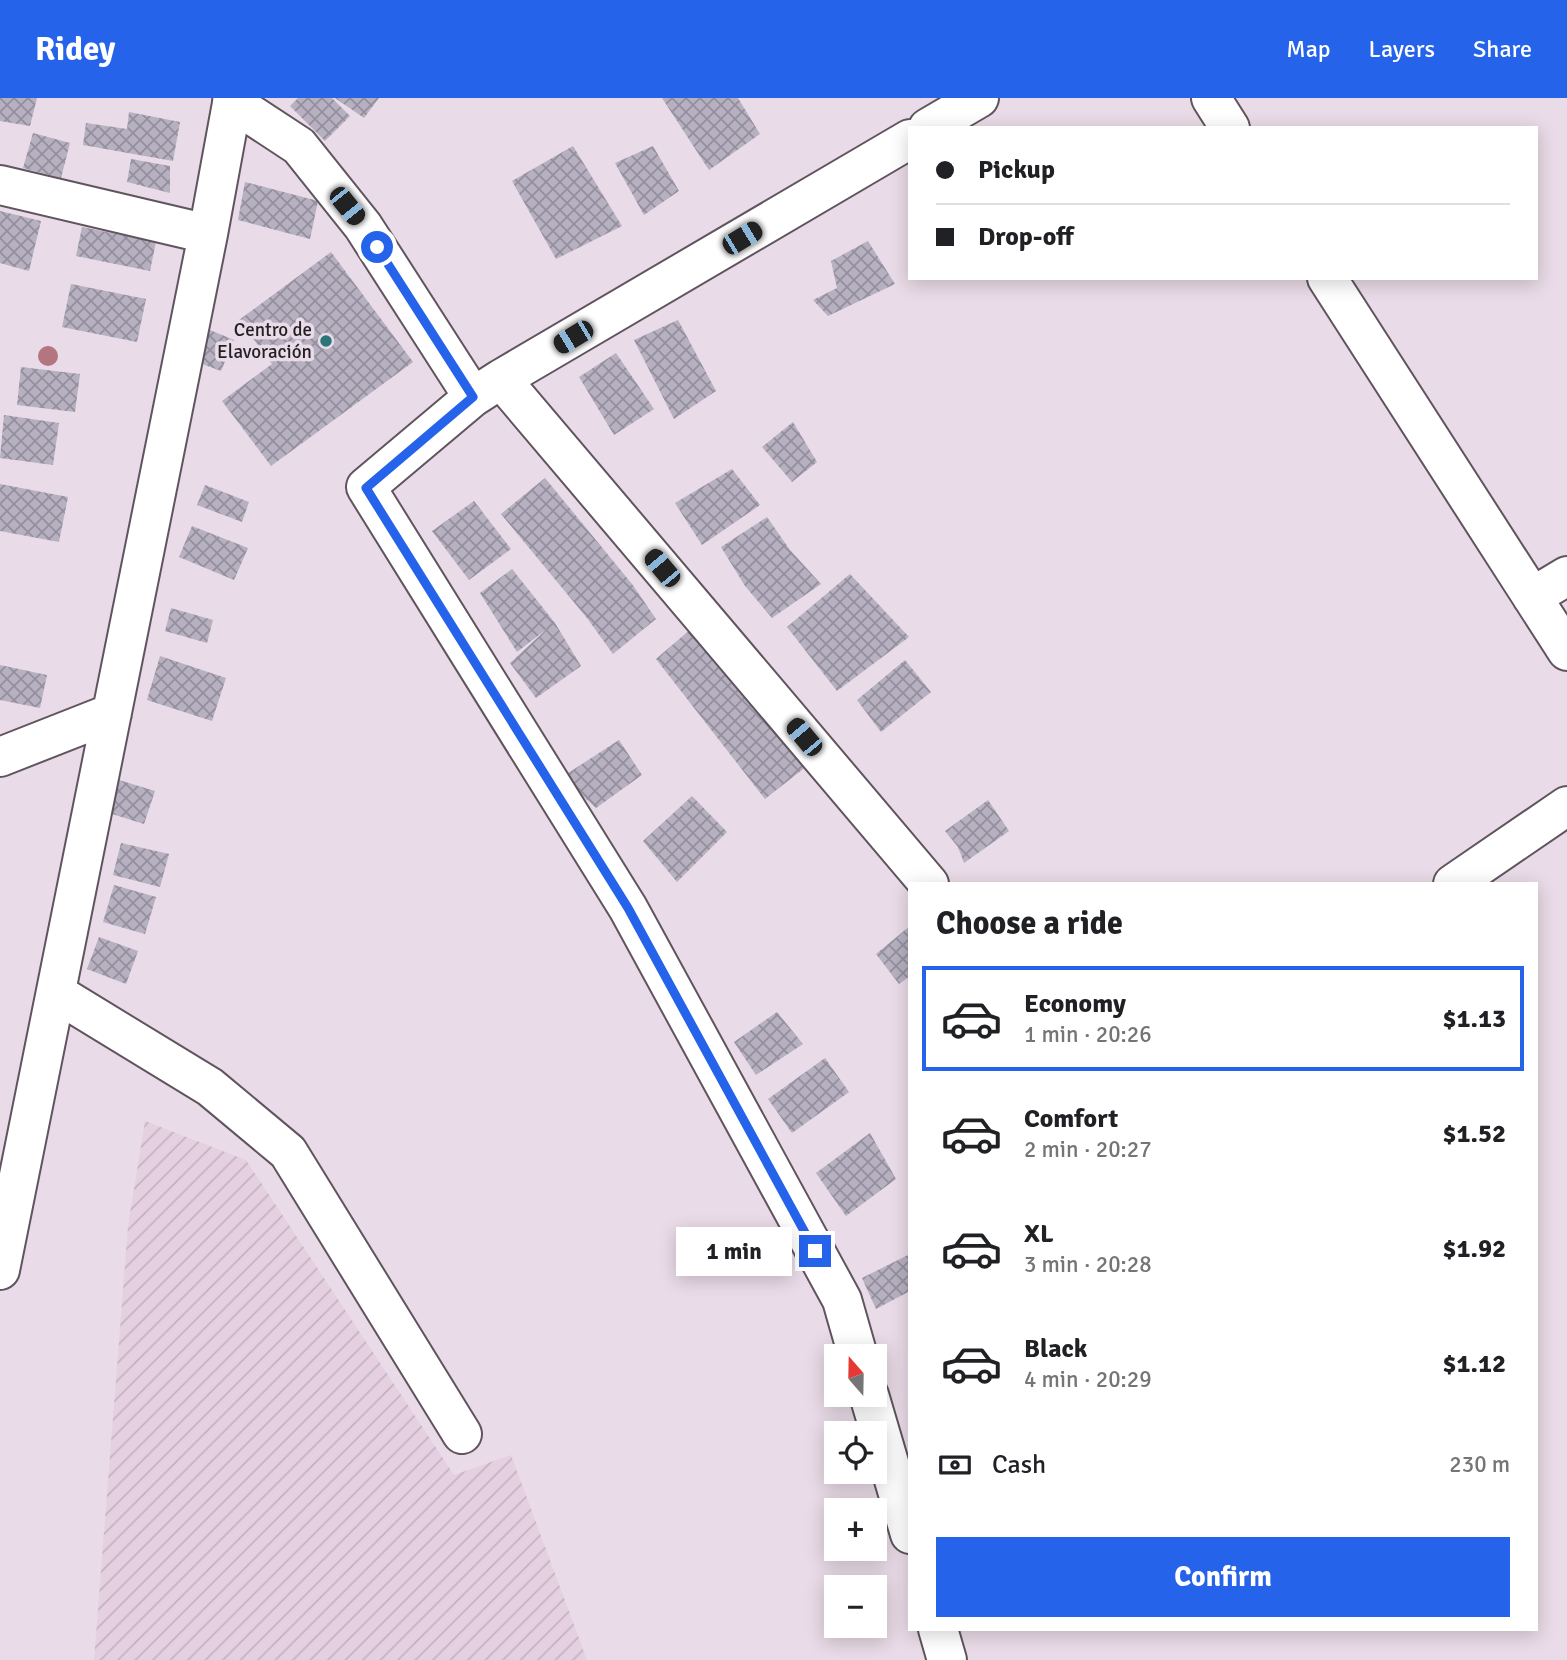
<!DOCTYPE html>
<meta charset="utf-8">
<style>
:root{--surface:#fff;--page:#f6f6f6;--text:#202124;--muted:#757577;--line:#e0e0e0;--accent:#2563eb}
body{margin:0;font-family:Signika,sans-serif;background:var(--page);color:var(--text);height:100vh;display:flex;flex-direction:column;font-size:26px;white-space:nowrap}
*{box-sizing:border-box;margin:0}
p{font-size:23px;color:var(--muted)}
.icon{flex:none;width:38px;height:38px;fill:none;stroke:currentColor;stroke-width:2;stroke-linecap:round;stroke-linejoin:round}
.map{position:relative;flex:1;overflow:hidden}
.drawer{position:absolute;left:908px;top:784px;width:630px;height:749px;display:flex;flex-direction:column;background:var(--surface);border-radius:0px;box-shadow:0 4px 18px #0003}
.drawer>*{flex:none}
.hud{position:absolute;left:908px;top:28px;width:630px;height:154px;border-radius:0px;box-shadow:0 4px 18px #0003;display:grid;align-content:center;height:154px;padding:0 28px;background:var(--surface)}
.needle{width:46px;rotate:340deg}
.fabs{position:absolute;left:824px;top:1246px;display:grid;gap:14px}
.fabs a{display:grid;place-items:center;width:63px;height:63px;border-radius:0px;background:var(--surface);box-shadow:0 4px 18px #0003;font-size:35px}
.end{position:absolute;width:32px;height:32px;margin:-16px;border:9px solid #2563eb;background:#fff;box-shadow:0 0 0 4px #fff}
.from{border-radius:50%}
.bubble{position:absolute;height:49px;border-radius:0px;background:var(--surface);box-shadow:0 4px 18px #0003;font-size:23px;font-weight:700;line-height:49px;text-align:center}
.car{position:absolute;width:21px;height:42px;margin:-21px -10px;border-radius:9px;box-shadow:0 0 5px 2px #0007;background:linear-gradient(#222 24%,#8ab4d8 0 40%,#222 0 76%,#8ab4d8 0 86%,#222 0)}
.hud b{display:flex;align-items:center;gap:24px;height:66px;font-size:26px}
.hud b+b{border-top:2px solid var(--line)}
.hud i{width:18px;height:18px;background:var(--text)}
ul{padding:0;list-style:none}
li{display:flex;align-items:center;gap:21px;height:105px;margin:0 14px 10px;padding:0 14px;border:4px solid transparent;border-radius:0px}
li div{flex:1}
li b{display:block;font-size:26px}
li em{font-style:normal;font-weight:700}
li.selected{border-color:var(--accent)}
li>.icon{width:63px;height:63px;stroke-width:1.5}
h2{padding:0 28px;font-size:32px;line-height:84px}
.pay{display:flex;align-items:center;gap:18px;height:77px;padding:0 28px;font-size:26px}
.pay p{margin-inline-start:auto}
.action{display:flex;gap:14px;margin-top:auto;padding:14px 28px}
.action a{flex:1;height:80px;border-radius:0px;background:var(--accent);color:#fff;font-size:28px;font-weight:700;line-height:80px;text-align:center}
header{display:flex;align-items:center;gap:42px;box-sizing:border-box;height:98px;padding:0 35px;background:var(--accent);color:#fff}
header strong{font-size:33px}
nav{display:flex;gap:38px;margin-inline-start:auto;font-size:24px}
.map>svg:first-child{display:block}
.industrial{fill:url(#industrial-furrows)}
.building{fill:url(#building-cross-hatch)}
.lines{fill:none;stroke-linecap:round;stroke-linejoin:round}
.minor-casing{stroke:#60545f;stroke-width:42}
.minor{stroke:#fff;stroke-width:38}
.tree{fill:#b3757f}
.route{stroke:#2563eb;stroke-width:9}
.poi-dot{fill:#2b747a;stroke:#e9dbe7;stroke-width:2.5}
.labels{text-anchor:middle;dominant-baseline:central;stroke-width:7;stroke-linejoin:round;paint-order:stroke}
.poi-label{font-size:19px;fill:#231e23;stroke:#e9dbe7;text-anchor:end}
</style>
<header>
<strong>Ridey</strong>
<nav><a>Map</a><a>Layers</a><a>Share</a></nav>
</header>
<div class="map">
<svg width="1567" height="1562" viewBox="0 0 1567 1562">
<defs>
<pattern id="industrial-furrows" width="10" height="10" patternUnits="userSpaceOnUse" patternTransform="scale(1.75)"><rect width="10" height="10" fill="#e5d0e2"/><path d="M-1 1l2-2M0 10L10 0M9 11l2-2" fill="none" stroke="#c4b2c2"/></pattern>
<pattern id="building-cross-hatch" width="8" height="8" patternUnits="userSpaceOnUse" patternTransform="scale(1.75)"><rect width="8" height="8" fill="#b6b0c0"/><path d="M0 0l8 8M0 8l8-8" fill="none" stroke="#948f9c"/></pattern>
</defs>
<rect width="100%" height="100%" fill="#e9dbe7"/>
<path class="industrial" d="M145 1023 246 1062 454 1377 511 1357 587 1562H94L128 1128Z"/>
<path class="building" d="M0 0H37L30 28 0 23Z
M298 0H332L350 18 325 43 290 8Z
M335 0H379L364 20Z
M662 0H738L760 36 709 72Z
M129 14 180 24 173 63 83 47 86 25 127 31Z
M33 35 70 45 61 80 23 70Z
M573 48 622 128 556 161 512 83Z
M653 48 679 93 644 117 615 65Z
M131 61 170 68V95L127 84Z
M245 84 318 103 310 141 238 122Z
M0 113 41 123 29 173 0 165Z
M82 129 156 144 150 173 76 158Z
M868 143 895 186 828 218 813 202 837 190 831 163Z
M331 154 413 264 271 368 222 303 272 266 239 222Z
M71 186 146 201 137 244 62 229Z
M678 222 716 293 674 321 634 242Z
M210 232 234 242 221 273 197 264Z
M616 255 654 311 614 337 579 279Z
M21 269 80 276 75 314 17 307Z
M4 317 59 325 53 367 0 360Z
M793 324 817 364 792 384 762 349Z
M732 371 760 407 702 447 675 405Z
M545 380 632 486 656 521 613 556 587 520 501 416Z
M0 386 68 399 59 444 0 433Z
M205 387 249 404 242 424 197 407Z
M474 403 511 451 469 482 432 433Z
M767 419 790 452 821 486 772 520 745 488 721 449Z
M192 428 248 450 234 482 179 459Z
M512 471 555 525 581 568 536 600 510 565 548 530 517 554 480 495Z
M850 476 909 539 837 593 787 529Z
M171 510 213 522 207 545 165 533Z
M692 530 812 664 765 701 656 561Z
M160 558 226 580 212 623 147 602Z
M905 562 931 594 881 634 857 602Z
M0 567 47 577 40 610 0 602Z
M619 642 642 677 596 710 562 679Z
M119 682 155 693 144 726 109 715Z
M692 698 727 734 677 784 643 743Z
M988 702 1009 733 964 765 958 749 945 733Z
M121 745 169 756 160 789 113 777Z
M114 787 156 799 145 836 103 824Z
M910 828V878L899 886 876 856Z
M99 839 138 853 126 886 87 871Z
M777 914 803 946 756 977 734 944Z
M825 960 849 994 792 1035 768 1001Z
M870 1035 896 1081 846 1118 816 1075Z
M908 1157 910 1193 876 1211 862 1180Z"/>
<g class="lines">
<defs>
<path id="minor" d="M1211 0 1230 30
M232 4 299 48 363 128 473 299
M928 30 979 0
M0 87 208 136
M1327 180 1567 553
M501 281 929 786
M1532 499 1567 478
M0 659 112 615
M1453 786 1567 708
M56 895 210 989 288 1054 462 1336
M0 1172 208 136 233 0
M858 1258 842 1202 628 810 366 389 473 299 501 281 910 41
M869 1297 910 1436
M938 1531 947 1562"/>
</defs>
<use href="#minor" class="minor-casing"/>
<use href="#minor" class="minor"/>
</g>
<circle class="tree" cx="48" cy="258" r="10"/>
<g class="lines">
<path class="route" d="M377 149 473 299 366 390 628 810 815 1153"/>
</g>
<circle class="poi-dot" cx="326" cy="243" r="7"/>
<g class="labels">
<g class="poi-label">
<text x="312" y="232">Centro de<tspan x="312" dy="22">Elavoración</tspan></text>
</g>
</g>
</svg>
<div class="fabs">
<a><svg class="needle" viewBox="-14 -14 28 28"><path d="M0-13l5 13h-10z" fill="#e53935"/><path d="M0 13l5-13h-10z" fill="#757577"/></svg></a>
<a><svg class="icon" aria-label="locate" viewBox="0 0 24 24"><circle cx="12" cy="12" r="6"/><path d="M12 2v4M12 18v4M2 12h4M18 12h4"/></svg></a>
<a>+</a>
<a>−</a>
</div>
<i class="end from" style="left:377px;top:149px"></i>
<i class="end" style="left:815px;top:1153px"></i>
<div class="bubble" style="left:676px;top:1129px;width:116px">1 min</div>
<i class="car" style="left:347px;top:108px;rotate:141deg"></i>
<i class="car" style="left:742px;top:140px;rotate:59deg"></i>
<i class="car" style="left:573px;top:239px;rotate:239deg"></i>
<i class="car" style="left:662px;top:470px;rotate:320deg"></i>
<i class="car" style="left:804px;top:639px;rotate:320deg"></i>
<div class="hud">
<b><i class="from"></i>Pickup</b>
<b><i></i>Drop-off</b>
</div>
<section class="drawer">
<h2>Choose a ride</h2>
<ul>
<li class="selected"><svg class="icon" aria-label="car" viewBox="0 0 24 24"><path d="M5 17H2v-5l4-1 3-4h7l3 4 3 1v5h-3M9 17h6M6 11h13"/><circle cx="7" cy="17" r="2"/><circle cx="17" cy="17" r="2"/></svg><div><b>Economy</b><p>1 min · 20:26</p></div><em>$1.13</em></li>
<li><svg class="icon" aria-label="car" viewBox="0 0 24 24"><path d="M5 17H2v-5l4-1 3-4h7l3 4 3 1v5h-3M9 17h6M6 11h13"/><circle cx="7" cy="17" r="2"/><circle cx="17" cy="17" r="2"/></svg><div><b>Comfort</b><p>2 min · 20:27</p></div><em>$1.52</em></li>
<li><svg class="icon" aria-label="car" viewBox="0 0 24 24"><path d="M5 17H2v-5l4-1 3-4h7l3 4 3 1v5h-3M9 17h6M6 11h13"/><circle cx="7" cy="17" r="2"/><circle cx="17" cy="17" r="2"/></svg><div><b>XL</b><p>3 min · 20:28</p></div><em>$1.92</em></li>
<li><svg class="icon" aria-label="car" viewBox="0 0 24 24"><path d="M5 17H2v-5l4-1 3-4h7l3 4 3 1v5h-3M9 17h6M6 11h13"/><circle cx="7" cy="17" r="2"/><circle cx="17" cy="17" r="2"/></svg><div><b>Black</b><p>4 min · 20:29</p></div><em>$1.12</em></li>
</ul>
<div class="pay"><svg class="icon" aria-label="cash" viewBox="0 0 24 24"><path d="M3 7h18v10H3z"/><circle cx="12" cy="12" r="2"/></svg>Cash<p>230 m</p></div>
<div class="action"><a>Confirm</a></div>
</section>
</div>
